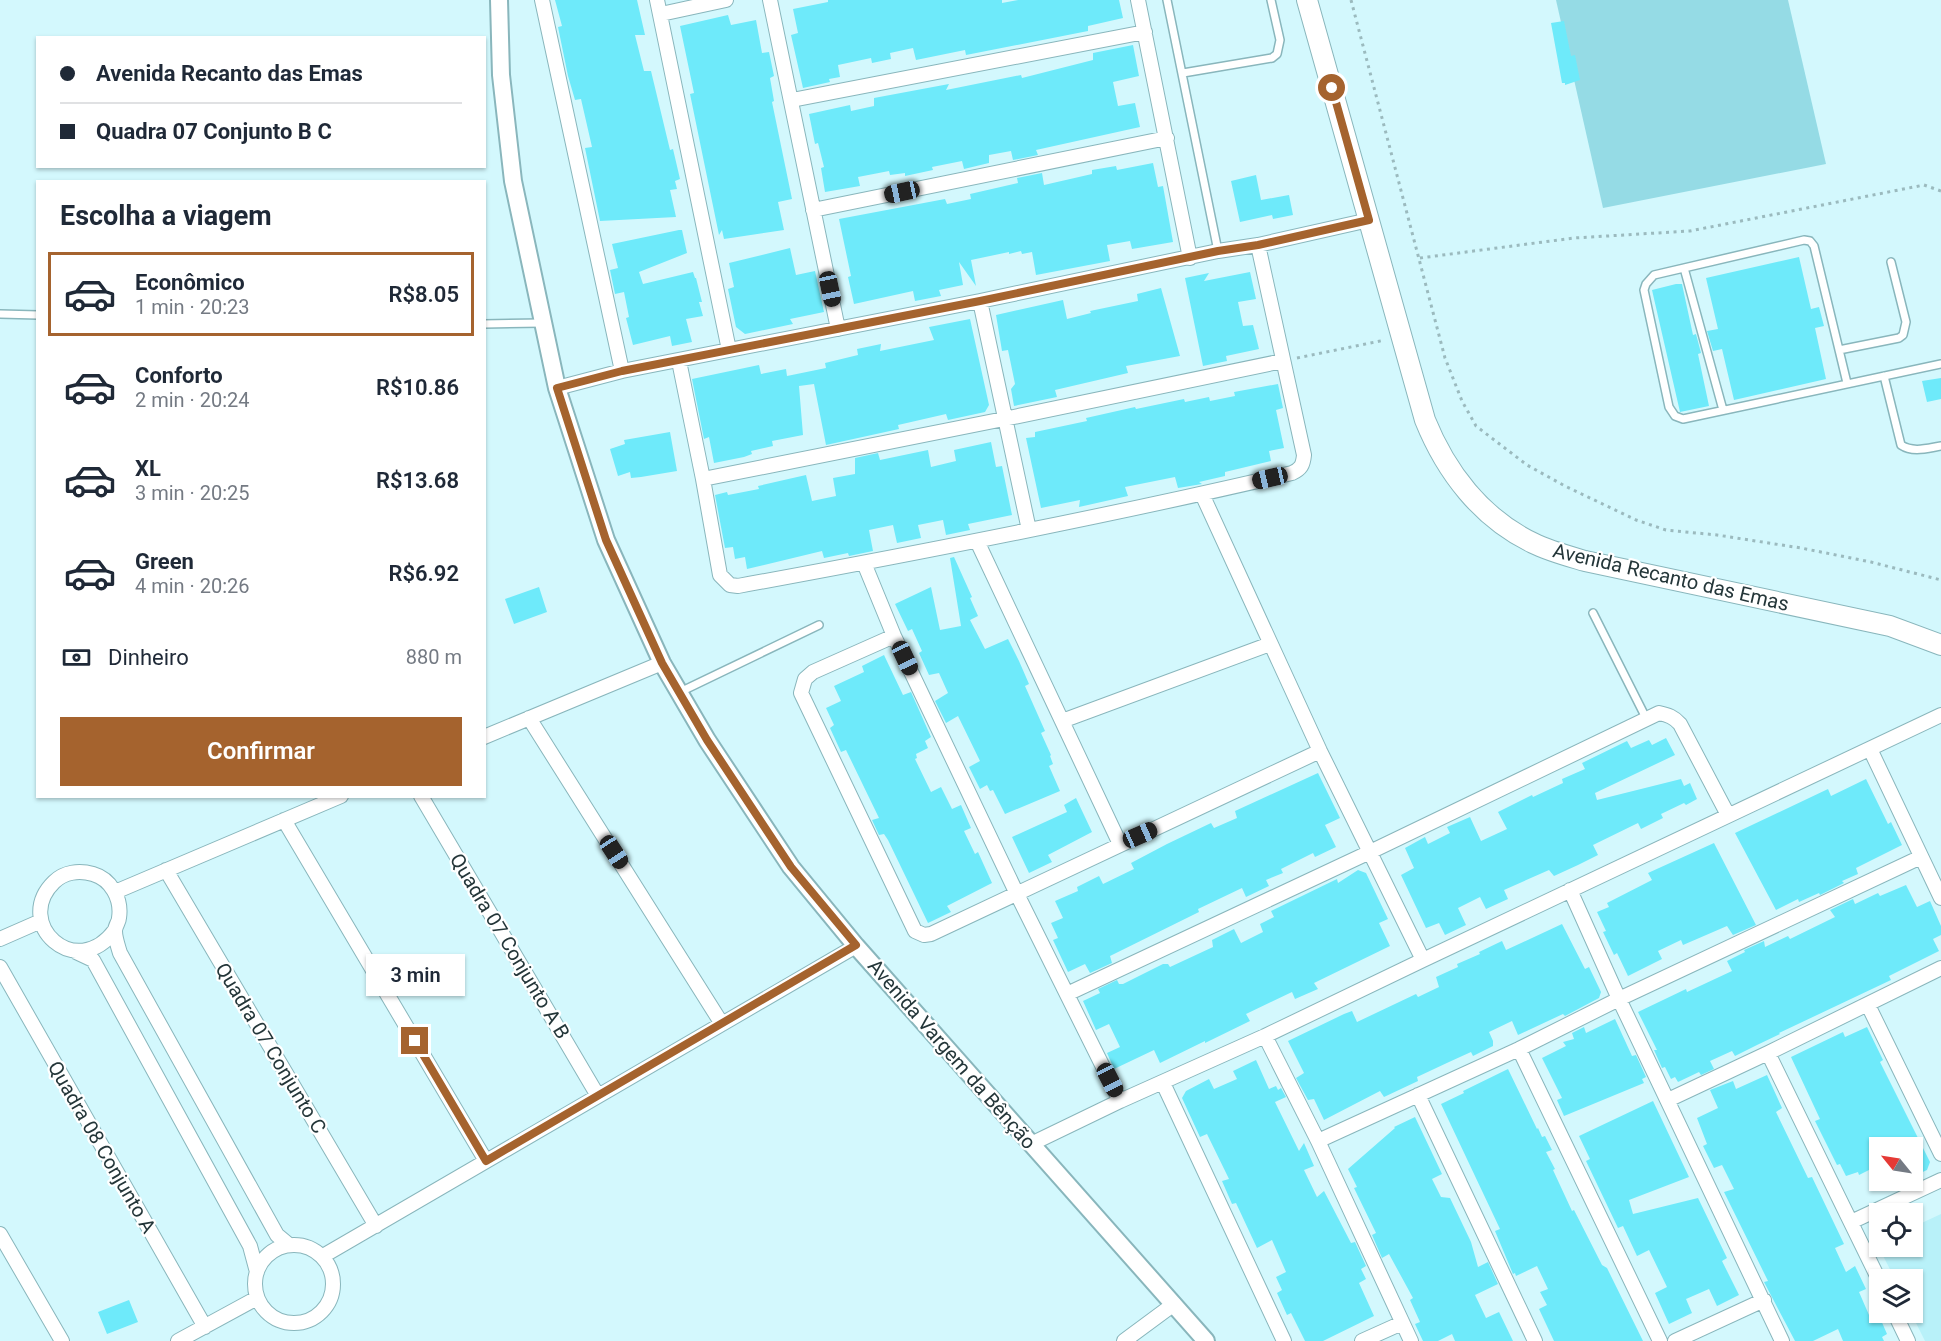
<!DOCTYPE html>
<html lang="pt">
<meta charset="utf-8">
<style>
:root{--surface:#fff;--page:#f6f6f7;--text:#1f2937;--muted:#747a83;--line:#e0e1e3;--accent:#a5632e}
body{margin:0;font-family:Roboto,sans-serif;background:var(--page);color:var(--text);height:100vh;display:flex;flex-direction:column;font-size:22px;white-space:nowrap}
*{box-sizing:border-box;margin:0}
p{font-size:20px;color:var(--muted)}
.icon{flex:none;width:33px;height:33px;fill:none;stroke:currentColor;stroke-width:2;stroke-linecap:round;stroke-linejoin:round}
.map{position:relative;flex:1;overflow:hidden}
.sheet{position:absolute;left:36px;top:180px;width:450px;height:618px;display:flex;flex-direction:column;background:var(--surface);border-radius:0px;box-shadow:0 2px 4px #0004}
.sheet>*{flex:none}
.guide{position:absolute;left:36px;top:36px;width:450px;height:132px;border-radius:0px;box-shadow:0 2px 4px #0004;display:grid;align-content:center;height:132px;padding:0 24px;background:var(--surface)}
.needle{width:39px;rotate:300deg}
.controls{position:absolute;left:1869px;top:1137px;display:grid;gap:12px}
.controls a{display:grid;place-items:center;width:54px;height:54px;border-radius:0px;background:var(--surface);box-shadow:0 2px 4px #0004;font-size:30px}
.end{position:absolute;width:27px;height:27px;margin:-14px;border:8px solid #a5632e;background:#fff;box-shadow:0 0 0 3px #fff}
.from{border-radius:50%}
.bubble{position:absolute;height:42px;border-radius:0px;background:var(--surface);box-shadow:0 2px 4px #0004;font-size:20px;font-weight:600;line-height:42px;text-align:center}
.car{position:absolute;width:18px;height:36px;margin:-18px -9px;border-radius:8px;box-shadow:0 0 4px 2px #0007;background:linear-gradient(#222 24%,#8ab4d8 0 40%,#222 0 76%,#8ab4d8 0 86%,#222 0)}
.guide b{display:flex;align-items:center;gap:21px;height:57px;font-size:22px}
.guide b+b{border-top:2px solid var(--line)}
.guide i{width:15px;height:15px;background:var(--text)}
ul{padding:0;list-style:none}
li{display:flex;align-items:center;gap:18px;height:84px;margin:0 12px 9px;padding:0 12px;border:3px solid transparent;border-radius:0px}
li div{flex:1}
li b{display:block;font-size:22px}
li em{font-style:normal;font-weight:600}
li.on{border-color:var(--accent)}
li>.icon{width:54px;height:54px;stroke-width:1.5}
h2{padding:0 24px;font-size:27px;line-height:72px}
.pay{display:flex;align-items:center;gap:15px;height:66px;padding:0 24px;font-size:22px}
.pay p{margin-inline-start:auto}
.button{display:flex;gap:12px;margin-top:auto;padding:12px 24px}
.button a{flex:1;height:69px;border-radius:0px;background:var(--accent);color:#fff;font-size:24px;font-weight:600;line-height:69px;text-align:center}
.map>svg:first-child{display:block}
.built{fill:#b8f1f9}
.green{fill:#95dbe5}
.building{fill:#6eeafa}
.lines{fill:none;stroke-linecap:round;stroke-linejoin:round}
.service-casing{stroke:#89b6bc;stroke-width:10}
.minor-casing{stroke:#89b6bc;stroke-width:16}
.tertiary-casing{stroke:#89b6bc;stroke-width:20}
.secondary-casing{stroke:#89b6bc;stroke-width:22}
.path{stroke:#9bbabe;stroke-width:3;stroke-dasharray:3 4.5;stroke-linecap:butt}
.service{stroke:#fff;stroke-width:7}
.minor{stroke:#fff;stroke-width:14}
.tertiary{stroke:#fff;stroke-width:16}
.secondary{stroke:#fff;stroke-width:20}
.route{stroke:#a5632e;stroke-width:8}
.labels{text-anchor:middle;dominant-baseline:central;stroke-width:4.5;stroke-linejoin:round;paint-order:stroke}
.street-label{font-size:20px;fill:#243639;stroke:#fff}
</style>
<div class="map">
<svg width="1941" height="1341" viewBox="0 0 1941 1341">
<rect width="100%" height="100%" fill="#d3f8fd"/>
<path class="built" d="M1941 1214V1341H1925L1911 1313 1912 1312V1280L1895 1279 1877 1244 1879 1243 1880 1246H1912L1913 1227Z"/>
<path class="green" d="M1556 0H1788L1826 164 1603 208Z"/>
<path class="building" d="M555 0H637L645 35H635L644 71H651L670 150 673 149 680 179 675 181 677 189 670 190 676 217 600 221 585 148 592 147 581 99 575 100 568 76 558 27 562 26Z
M828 0H1002V3L1018 0H1119L1123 18 1088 26V31L966 55 965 50 916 60 913 48 890 53 891 59 872 63 871 58 838 65 840 77 829 79 830 82 803 88 791 35 798 33 793 9 828 2Z
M728 15 731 25 756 20 762 53 769 52 774 76 770 78 774 101 772 102 792 199 778 202 784 230 724 239 722 230 719 235 690 94 694 93 680 26Z
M1564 21 1571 56 1575 55 1580 80 1565 85V83H1562L1551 23Z
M1133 45 1139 76 1113 82 1118 106 1135 103 1140 127 1036 150 1038 155 1013 160 1011 151 989 155V163L964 169 962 161 932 167 933 170 905 176V173L890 175 889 171 858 177 860 186 825 192 821 168 824 167 818 143 815 144 809 114 850 105 851 111 874 106V98L949 84 946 90 1021 75 1022 78 1093 60V53Z
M1153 163 1158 187 1163 186 1173 242 1132 249 1130 241 1107 245 1110 261 1036 275 1032 252 1022 254 1021 251 1009 254V252L971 260 976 286 959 262 963 285 939 290 941 296 915 301 913 291 854 304 848 277 851 276 839 219 945 199 947 204 971 199 970 194 1018 183 1017 178 1042 173 1044 185 1092 174V170L1116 166 1117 170Z
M1256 175 1261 200 1289 195 1293 215 1273 219 1272 215 1240 222 1231 181Z
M679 230H682L687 253 639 272 643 284 693 272 695 278H696L702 302H699L703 316 686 319 692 342 672 346 670 336 633 345 626 318 629 317 624 292 615 294 610 270 618 268 612 244Z
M790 248 796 275 815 271 824 312 790 319 793 324 745 334 736 327 728 289 734 287 729 263Z
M1799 257 1811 309 1819 307 1824 326 1815 328 1826 379 1734 400 1722 349 1713 351 1707 331 1718 329 1706 278Z
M1250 272 1256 299 1238 302 1243 326 1253 325 1259 349 1226 356 1227 361 1203 366 1185 278 1209 273 1204 281Z
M1676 284H1682L1693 335 1696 334 1701 353 1698 354 1709 406 1680 412 1652 290Z
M1161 288 1180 356 1126 366 1128 373 1055 390 1057 397 1014 406 1011 389 1015 384 1008 350 1002 351 996 315 1063 300 1067 319 1091 313 1090 311 1138 301 1137 294Z
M970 319 989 405 985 412 948 420 946 414 898 425 899 429 826 445 814 384 799 386 803 435 772 441 773 446 751 451 752 454 744 457 714 463 709 437 704 439 692 379 759 365 761 374 786 369 787 376 826 368 825 363 858 355 857 349 881 344 880 351 934 340 929 327Z
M1941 378V399L1927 402 1922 381Z
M1278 384 1283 408 1276 410 1284 448 1269 451 1271 461 1225 472V476L1199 482 1202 484 1178 488 1175 477 1125 487 1128 496 1079 507 1080 500 1041 508 1026 438 1035 437V432L1087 421 1086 418 1135 407 1136 409 1184 399 1185 402 1209 397 1210 401 1235 396 1234 392Z
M670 432 677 471 641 477 631 478 630 472 618 476 610 449 625 444 624 440Z
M991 442 996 467 1002 466 1012 515 968 524 970 530 946 535 943 520 918 525 921 538 897 543 893 525 869 530 873 551 849 556 848 553 824 558 822 551 747 569 745 557 735 559 733 547 725 548 715 495 727 492 728 495 759 489 758 486 806 475 812 501 836 496 833 478 855 474V458L878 453 880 460 928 450 931 467 956 461 954 450Z
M954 557 972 597 970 598 978 616 970 620 985 649 1008 639 1019 661 1029 684 1025 686 1045 731 1041 733 1051 755 1050 756 1053 764 1049 766 1060 791 1005 814 993 790 990 791 987 785 980 789 969 767 980 761 958 716 946 723 935 701 948 693 939 673 929 675 919 653 922 651 912 629 908 631 895 604 931 587 940 630 961 626 950 558Z
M539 587 547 612 514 624 505 599Z
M884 655 903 695 911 692 931 737 925 741 928 748 916 754 917 758 915 759 931 792 941 787 952 809 961 805 971 828 964 831 975 854 978 852 992 883 947 906 951 912 928 923 888 840 884 834 879 835 872 820 879 818 846 750 841 752 830 728 834 725 826 708 841 701 834 686 864 672 862 666Z
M1666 738 1675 755 1595 793 1597 800 1681 779 1684 786 1690 783 1697 799 1686 805 1684 803 1661 814 1663 818 1641 829 1638 823 1593 845 1598 855 1578 865 1554 876 1549 870 1504 890 1508 899 1486 909 1480 897 1458 908 1466 925 1445 935 1439 923 1426 928 1401 875 1414 868 1405 848 1425 837 1428 844 1450 833 1447 827 1470 817 1481 841 1507 829 1498 812 1532 795 1533 797 1563 783 1562 779 1585 769 1582 763 1627 741 1631 748 1649 740 1652 745Z
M1318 773 1340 818 1325 825 1336 847 1315 857 1313 853 1281 869 1283 873 1266 880 1269 886 1246 897 1242 888 1198 909 1199 912 1110 956 1112 963 1090 973 1085 964 1068 972 1053 940 1058 938 1051 923 1063 918 1055 901 1078 891 1077 887 1099 876 1103 884 1134 869 1131 863 1167 844 1211 823 1214 828 1237 818 1235 811Z
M1866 779 1888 824 1891 822 1902 845 1856 868 1858 874 1842 881 1844 883 1820 895 1819 893 1799 902 1798 899 1776 910 1735 833 1828 789 1831 796Z
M1076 798 1092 832 1048 855 1052 862 1029 873 1012 837 1067 812 1064 805Z
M1714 843 1756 925 1733 935 1727 926 1683 945 1681 940 1658 951 1662 959 1628 976 1617 953 1614 955 1603 932 1606 931 1597 912 1609 907 1607 903 1652 880 1648 873Z
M1358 870 1366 873 1388 919 1379 923 1390 946 1314 983 1318 989 1295 999 1292 992 1246 1014 1250 1021 1205 1043V1041L1160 1063 1154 1050 1114 1069 1107 1053 1120 1047 1109 1024 1096 1030 1083 1001 1100 993 1098 989 1117 980 1119 984H1123L1163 964H1168L1170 967 1213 947 1212 940 1234 929 1241 943 1263 932 1260 924 1274 917 1271 911 1337 879 1338 883Z
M1906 885 1917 907 1930 901 1941 926V935L1933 939 1939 951 1889 976 1891 980 1779 1033 1780 1034 1757 1045 1735 1056 1732 1051 1710 1061 1714 1069 1701 1075 1699 1072 1678 1082 1675 1077 1671 1079 1665 1067 1662 1068 1654 1050H1657L1638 1012 1686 989 1687 992 1732 971 1727 961 1745 952 1744 950 1764 941 1765 947 1788 936 1790 939 1835 917 1830 910 1853 899 1855 904 1878 893 1880 896Z
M1562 924 1585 969 1589 967 1601 992 1599 998 1565 1016 1563 1014 1518 1035 1512 1021 1489 1032 1493 1041V1046L1473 1056 1471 1052 1449 1062 1417 1077 1418 1081 1384 1097 1380 1091 1324 1120 1314 1099 1308 1100 1296 1078 1304 1073 1288 1041 1344 1014 1352 1011 1357 1022 1416 994 1418 997 1439 987 1436 977 1458 967 1457 964 1480 954 1479 952 1502 941 1506 950Z
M1615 1019 1632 1056 1636 1055 1646 1077 1642 1079 1644 1083 1564 1116 1557 1100 1562 1098 1542 1058 1566 1046 1563 1042 1574 1039 1572 1033 1584 1027 1586 1033Z
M1867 1027 1883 1060 1880 1062 1930 1162 1927 1170 1912 1177V1148H1880V1161L1870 1166 1871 1169 1859 1175 1858 1172 1846 1176 1840 1164 1837 1165 1815 1121 1820 1119 1791 1057 1843 1032 1845 1037Z
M1256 1060 1269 1089 1276 1086 1278 1090 1281 1088 1286 1097 1275 1102 1299 1151 1304 1143 1314 1166 1304 1170 1317 1197 1324 1191 1351 1243 1355 1242 1366 1266 1361 1269 1366 1279 1359 1283 1374 1316 1323 1341H1305L1291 1313 1287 1315 1277 1293 1282 1290 1276 1277 1286 1272 1272 1240 1257 1248 1236 1203 1232 1204 1222 1181 1229 1179 1207 1134 1200 1137 1182 1098 1186 1091 1209 1079 1214 1089 1237 1079 1233 1071Z
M1508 1069 1537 1129 1538 1128 1542 1137 1545 1136 1552 1150 1546 1152 1555 1169 1553 1170 1572 1211 1574 1210 1602 1265 1607 1268 1643 1341H1554L1539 1309 1547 1305 1540 1292 1548 1289 1537 1266 1516 1276 1515 1273 1513 1274 1495 1231 1500 1229 1441 1104 1464 1093 1463 1091Z
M1767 1075 1782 1108 1776 1112 1808 1178 1812 1177 1844 1244 1835 1248 1846 1272 1855 1266 1866 1289 1859 1292 1869 1315 1877 1311 1887 1334 1882 1337 1884 1341H1843L1838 1329 1813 1341H1795L1764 1282 1768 1281 1724 1192 1734 1189 1722 1165 1714 1168 1703 1146 1707 1144 1697 1118 1718 1108 1710 1090 1733 1081 1736 1089Z
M1653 1101 1689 1177 1629 1200 1633 1214 1698 1198 1727 1258 1722 1261 1739 1295 1717 1306 1709 1289 1686 1299 1692 1313 1669 1324 1655 1293 1667 1287 1649 1250 1637 1256 1623 1226 1618 1228 1586 1161 1590 1159 1579 1136Z
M1415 1117 1442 1174 1432 1179 1441 1197 1450 1198 1471 1242 1478 1267 1488 1262 1498 1284 1475 1295 1486 1318 1499 1312 1513 1341H1455L1452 1334 1438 1341H1423L1415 1324 1420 1322 1410 1300 1413 1298 1389 1254 1382 1258 1372 1235 1376 1233 1354 1188 1357 1187 1348 1169 1395 1128 1394 1127Z
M129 1300 138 1322 107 1334 98 1312Z"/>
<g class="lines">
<defs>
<path id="service" d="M1167 0 1218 251
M1183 73 1272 58 1277 54 1280 40 1271 0
M1684 268 1723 410
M0 314 38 315
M484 324 542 323
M1839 350 1899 338 1903 335 1906 322 1891 262
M1884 376 1901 445C1913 453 1928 448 1941 446
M1847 383 1814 246 1810 241 1804 240 1654 275 1646 284 1644 290 1669 407 1675 416 1683 419 1941 364
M1593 613 1646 718
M680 692 819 625"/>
<path id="minor" d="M542 0 622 371
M770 0 838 329
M1138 0 1190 258
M661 14 726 0
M792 100 1145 32
M813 210 1167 138
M980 301 1029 530
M729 350 980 301 1218 251 1258 245 1369 220
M679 361 703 479 720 575 730 585 738 586C924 552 1109 516 1292 473 1301 469 1303 465 1304 455L1258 245
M557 388 622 371 729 350 657 0
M703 479 1004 419 1283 361
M1202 494 1320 751 1423 960
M977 541 1120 844
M864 563 894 636 1017 894 1120 1101
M894 636 813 672 805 679 801 693 915 931 924 935 931 934 1320 751
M529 718 722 1024
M1062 721 1270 644
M484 737 662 663
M1870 749 1941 898
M421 796 598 1096
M284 820 486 1161
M166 870 376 1226
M1570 890 1619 999 1782 1341
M115 892 341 796
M115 930C76 983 12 923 54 882 64 872 79 870 93 874 111 879 122 899 119 918 119 922 115 926 115 931 115 938 118 946 120 953L277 1235 289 1245
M0 939 41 921
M76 952 93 960 250 1246 257 1272
M0 967 205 1327
M1067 994 1370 852 1659 713C1668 715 1674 717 1680 724L1728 815
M1868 1005 1941 1154
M1265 1036 1318 1141 1411 1341
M1519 1049 1660 1341
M1768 1053 1880 1282
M1163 1083 1284 1341
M1418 1095 1535 1341
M1668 1100 1768 1053 1941 968
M1318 1141 1519 1049 1619 999 1921 857
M1031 1144 1120 1101 1265 1036 1423 960 1941 715
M1851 1222 1941 1180
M0 1234 62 1341
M255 1284a39 39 0 1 1 78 0a39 39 0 1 1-78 0Z
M323 1256 856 946
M1894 1312 1908 1341
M178 1341 257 1298
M1124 1341 1174 1304
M1362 1341 1402 1323
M1675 1341 1764 1300"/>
<path id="tertiary" d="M499 0 501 75 513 181 557 388 606 540 662 663 707 740 791 867 856 946 1206 1341"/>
<path id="secondary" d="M1307 0 1425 420C1446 472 1481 518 1533 543 1549 551 1568 556 1585 561L1890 626 1941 645"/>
</defs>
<use href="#service" class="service-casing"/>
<use href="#minor" class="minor-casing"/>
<use href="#tertiary" class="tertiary-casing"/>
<use href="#secondary" class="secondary-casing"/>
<path class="path" d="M1351 0 1445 358 1462 401 1476 426 1527 465 1565 486 1636 520 1666 530 1717 535 1801 548 1871 562 1941 580
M1420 258 1574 238 1690 231 1924 185 1941 191
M1297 358 1385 340"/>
<use href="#service" class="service"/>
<use href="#minor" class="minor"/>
<use href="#tertiary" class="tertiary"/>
<use href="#secondary" class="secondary"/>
</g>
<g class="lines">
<path class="route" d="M415 1041 486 1161 856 945 791 867 707 740 662 663 606 540 557 388 622 371 980 301 1218 251 1258 245 1369 220 1332 88"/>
</g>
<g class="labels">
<g class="street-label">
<text transform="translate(1671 577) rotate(13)">Avenida Recanto das Emas</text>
<text transform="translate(510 946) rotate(59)">Quadra 07 Conjunto A B</text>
<text transform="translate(271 1048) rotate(59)">Quadra 07 Conjunto C</text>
<text transform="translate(952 1054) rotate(49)">Avenida Vargem da Bênção</text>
<text transform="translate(102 1147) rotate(60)">Quadra 08 Conjunto A</text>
</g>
</g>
</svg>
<div class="controls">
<a><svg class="needle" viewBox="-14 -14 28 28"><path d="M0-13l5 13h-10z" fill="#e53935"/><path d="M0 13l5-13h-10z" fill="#747a83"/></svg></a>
<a><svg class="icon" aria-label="locate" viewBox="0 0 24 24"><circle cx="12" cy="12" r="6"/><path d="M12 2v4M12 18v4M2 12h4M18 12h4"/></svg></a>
<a><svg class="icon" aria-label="layers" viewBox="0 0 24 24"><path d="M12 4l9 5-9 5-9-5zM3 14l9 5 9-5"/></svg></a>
</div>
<i class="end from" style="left:1332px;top:88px"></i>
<i class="end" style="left:415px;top:1041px"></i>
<div class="bubble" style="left:366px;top:954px;width:99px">3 min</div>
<i class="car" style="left:902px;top:192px;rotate:258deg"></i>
<i class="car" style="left:830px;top:289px;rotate:168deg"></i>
<i class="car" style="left:1270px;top:478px;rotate:257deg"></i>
<i class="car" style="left:905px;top:658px;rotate:155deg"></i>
<i class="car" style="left:1140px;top:835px;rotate:66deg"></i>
<i class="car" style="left:614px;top:852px;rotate:147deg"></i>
<i class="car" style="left:1110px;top:1080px;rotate:153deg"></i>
<div class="guide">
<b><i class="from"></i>Avenida Recanto das Emas</b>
<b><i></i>Quadra 07 Conjunto B C</b>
</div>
<section class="sheet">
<h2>Escolha a viagem</h2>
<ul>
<li class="on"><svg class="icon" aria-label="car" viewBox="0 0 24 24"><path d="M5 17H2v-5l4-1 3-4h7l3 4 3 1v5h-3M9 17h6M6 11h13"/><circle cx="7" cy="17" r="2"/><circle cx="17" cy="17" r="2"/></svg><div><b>Econômico</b><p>1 min · 20:23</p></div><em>R$8.05</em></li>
<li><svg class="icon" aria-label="car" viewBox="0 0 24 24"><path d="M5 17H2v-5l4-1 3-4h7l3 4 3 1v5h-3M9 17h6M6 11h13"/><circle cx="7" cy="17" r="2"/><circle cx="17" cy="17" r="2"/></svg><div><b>Conforto</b><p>2 min · 20:24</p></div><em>R$10.86</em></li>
<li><svg class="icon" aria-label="car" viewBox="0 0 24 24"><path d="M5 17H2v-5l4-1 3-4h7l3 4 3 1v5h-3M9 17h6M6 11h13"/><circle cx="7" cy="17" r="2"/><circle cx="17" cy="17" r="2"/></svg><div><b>XL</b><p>3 min · 20:25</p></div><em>R$13.68</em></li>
<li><svg class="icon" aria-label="car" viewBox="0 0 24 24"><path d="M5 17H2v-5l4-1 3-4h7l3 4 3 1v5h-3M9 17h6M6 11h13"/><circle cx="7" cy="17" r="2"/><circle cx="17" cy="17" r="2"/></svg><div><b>Green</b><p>4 min · 20:26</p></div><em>R$6.92</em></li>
</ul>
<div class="pay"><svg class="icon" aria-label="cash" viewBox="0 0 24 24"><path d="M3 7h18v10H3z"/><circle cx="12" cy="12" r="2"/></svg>Dinheiro<p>880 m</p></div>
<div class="button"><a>Confirmar</a></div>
</section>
</div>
